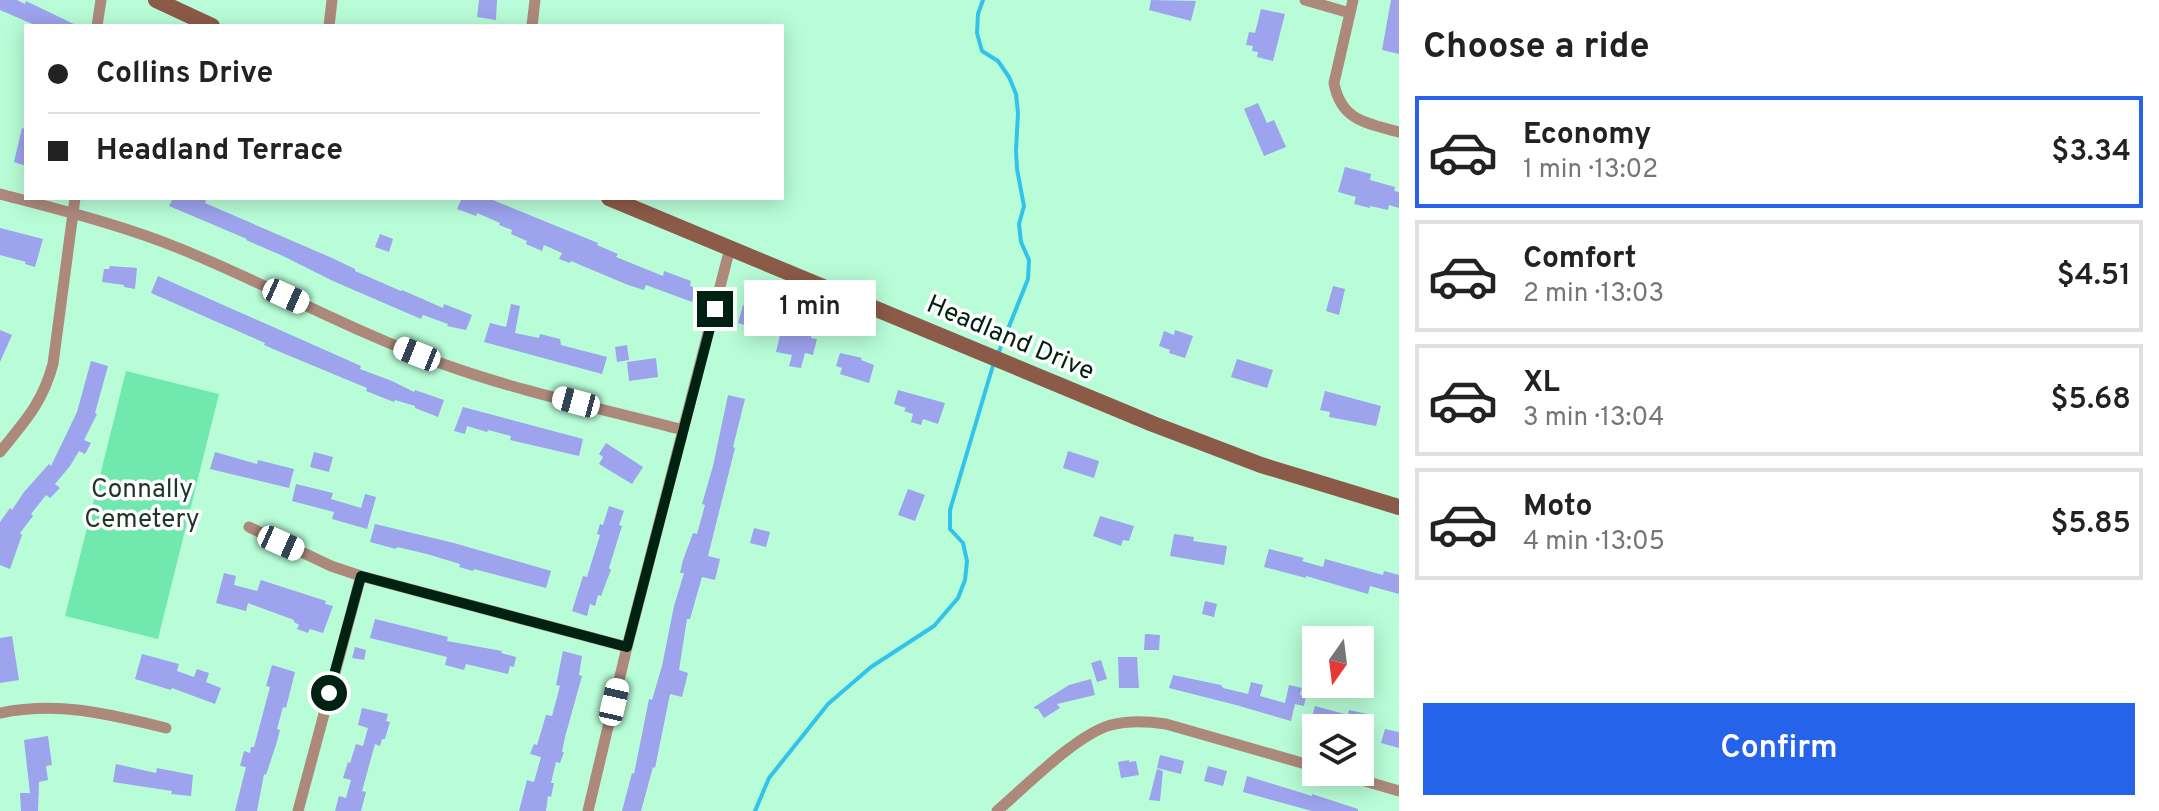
<!DOCTYPE html>
<meta charset="utf-8">
<style>
:root{--surface:#fff;--page:#f6f6f6;--text:#222;--muted:#767676;--line:#e0e0e0;--accent:#2563eb}
body{margin:0;font-family:Overpass,sans-serif;background:var(--page);color:var(--text);height:100vh;display:flex;flex-direction:column;font-size:30px;white-space:nowrap}
*{box-sizing:border-box;margin:0}
p{font-size:26px;color:var(--muted)}
.icon{flex:none;width:44px;height:44px;fill:none;stroke:currentColor;stroke-width:2;stroke-linecap:round;stroke-linejoin:round}
.map{position:relative;flex:1;overflow:hidden}
.side{display:flex;flex-direction:column;background:var(--surface);width:760px}
.side>*{flex:none}
.guide{position:absolute;left:24px;top:24px;width:760px;height:176px;border-radius:0px;box-shadow:0 4px 20px #0003;display:grid;align-content:center;height:176px;padding:0 24px;background:var(--surface)}
.needle{width:52px;rotate:194deg}
.tools{position:absolute;left:1302px;top:626px;display:grid;gap:16px}
.tools a{display:grid;place-items:center;width:72px;height:72px;border-radius:0px;background:var(--surface);box-shadow:0 4px 20px #0003;font-size:40px}
.end{position:absolute;width:36px;height:36px;margin:-18px;border:10px solid #002212;background:#fff;box-shadow:0 0 0 4px #fff}
.from{border-radius:50%}
.bubble{position:absolute;height:56px;border-radius:0px;background:var(--surface);box-shadow:0 4px 20px #0003;font-size:26px;font-weight:600;line-height:56px;text-align:center}
.car{position:absolute;width:24px;height:48px;margin:-24px -12px;border-radius:10px;box-shadow:0 0 6px 2px #0007;background:linear-gradient(#fff 24%,#345 0 40%,#fff 0 76%,#345 0 86%,#fff 0)}
.guide b{display:flex;align-items:center;gap:28px;height:76px;font-size:30px}
.guide b+b{border-top:2px solid var(--line)}
.guide i{width:20px;height:20px;background:var(--text)}
ul{padding:0;list-style:none}
li{display:flex;align-items:center;gap:24px;height:112px;margin:0 16px 12px;padding:0 8px;border:4px solid var(--line);border-radius:0px}
li div{flex:1}
li b{display:block;font-size:30px}
li em{font-style:normal;font-weight:600}
li.on{border-color:var(--accent)}
li>.icon{width:72px;height:72px;stroke-width:1.5}
h2{padding:0 24px;font-size:36px;line-height:96px}
.primary-button{display:flex;gap:16px;margin-top:auto;padding:16px 24px}
.primary-button a{flex:1;height:92px;border-radius:0px;background:var(--accent);color:#fff;font-size:32px;font-weight:600;line-height:92px;text-align:center}
main{display:flex;flex:1;min-height:0}
.map>svg:first-child{display:block}
.green{fill:#70e8ae}
.lines{fill:none;stroke-linecap:round;stroke-linejoin:round}
.stream{stroke:#31c3e9;stroke-width:4}
.building{fill:#9da3ed}
.minor{stroke:#ad897c;stroke-width:11}
.secondary{stroke:#8c5a48;stroke-width:16}
.route{stroke:#002212;stroke-width:10}
.labels{text-anchor:middle;dominant-baseline:central;stroke-width:7;stroke-linejoin:round;paint-order:stroke}
.street-label{font-size:26px;fill:#002212;stroke:#fff}
.park-label{font-size:26px;fill:#1e3629;stroke:#fff}
</style>
<main>
<div class="map">
<svg width="1399" height="811" viewBox="0 0 1399 811">
<rect width="100%" height="100%" fill="#b8fdd7"/>
<path class="green" d="M126 371 219 394 158 639 65 616Z"/>
<g class="lines">
<path class="stream" d="M983 0 978 14 977 33 982 51 998 61 1009 77 1016 94 1018 113 1016 150 1017 169 1024 206 1019 224 1021 242 1029 260 1028 279 998 354
M755 811 769 778 828 704 871 667 934 626 958 598 965 580 967 561 963 543 950 529V510L994 362"/>
</g>
<path class="building" d="M0 0H17L25 4 26 1 78 26H37L0 10Z
M479 0H497L496 20 477 17Z
M1151 0 1196 1 1191 21 1149 10Z
M1391 0H1399V54L1382 50Z
M1261 9 1285 14 1273 61 1257 57 1258 52 1252 51 1253 46 1246 45 1249 32 1255 33Z
M1258 103 1267 123 1274 120 1286 147 1264 156 1244 109Z
M22 128 26 129V166L14 162Z
M1345 167 1371 174 1370 180 1395 187 1394 191 1399 192V208L1389 205 1388 210 1370 206V208L1354 204 1356 197 1338 192Z
M173 198H201L206 201 205 203 332 258 355 269V271L401 291 402 290 443 308 444 304 472 315 466 330 447 326 448 324 423 315 421 319 333 281 283 256 246 240 247 239 169 206Z
M462 198H488L598 243 597 245 618 254 616 257 663 276 664 271 691 281 690 286 697 288 692 302 646 285 644 290 628 285 571 261 570 263 559 259 562 253 544 245 542 251 526 244 527 241 511 234 512 230 499 225 500 223 477 213 476 216 457 209Z
M0 228 43 239 35 267 25 264 26 262 0 255Z
M380 234 393 239 389 252 375 247Z
M110 266 137 268 135 289 124 287V285L102 282 104 269H109Z
M158 276 361 366 360 369 392 381 414 392 415 390 444 400 438 417 415 408V406L395 400 394 402 366 391 367 388 285 354 264 345 265 343 151 293Z
M1333 286 1345 289 1339 315 1326 311Z
M511 304 520 306 515 333 539 338 540 334 560 339 561 345 607 357 602 374 484 342 490 323 506 327Z
M743 305 776 314 775 317 813 328 811 338 817 339 813 355 805 353 801 368 789 366 792 355 776 352 780 335 738 323Z
M0 330 12 335 0 362Z
M1175 330 1193 336 1185 358 1169 353 1170 350 1159 346 1164 331 1174 335Z
M627 345 629 360 617 362 615 347Z
M840 353 862 358 861 360 874 365 869 383 840 374 842 368 836 366Z
M656 358 658 377 629 381 627 362Z
M1237 359 1273 370 1267 388 1231 377Z
M91 361 108 366 95 413 97 414 84 440 91 443 85 454 79 451 70 466 55 484 60 488 50 498 46 495 31 514 33 516 20 533 22 535 10 569 0 565V522L10 508 12 510 24 492 49 464 51 466 77 412Z
M898 390 945 403 938 424 923 419 921 425 911 422 913 414 904 411 906 408 894 404Z
M1325 391 1381 406 1376 426 1329 417 1330 412 1320 410Z
M728 395 745 399 733 447 735 448 708 556 720 559 715 580 702 577 690 619H687L679 670 688 673 682 697 670 694 655 768 653 767 641 811H622L632 773 634 774 649 699 652 700 662 666 674 606 684 573H680L683 560 693 533 697 534 705 505 702 504 713 466Z
M463 407 583 439 579 456 510 440 511 436 488 430 487 432 467 426 465 434 454 431Z
M606 443 643 467 632 484 599 464 603 457 599 454Z
M1068 451 1099 461 1094 478 1063 468Z
M215 452 257 464 258 460 294 469 289 488 210 469Z
M314 452 333 457 329 472 310 467Z
M296 484 333 493 331 499 361 508 365 494 376 497 367 529 332 519 334 512 292 501Z
M908 489 925 495 915 521 898 515Z
M609 506 624 511 619 525 622 526 609 568 611 570 607 580 601 596 598 595 595 606 590 604 587 616 572 611 583 576 587 577 600 535 597 534 600 524 603 525Z
M1100 516 1134 526 1129 541 1123 540 1121 546 1093 536Z
M375 524 454 543 551 571 546 588 474 569 473 571 459 567 460 564 427 554 397 547 396 549 370 542Z
M754 528 770 532 766 547 750 543Z
M1174 534 1194 537 1193 541 1227 546 1224 565 1170 556Z
M1269 549 1304 558 1302 561 1323 567 1325 559 1383 575 1384 571 1399 575V594L1370 586 1368 594 1306 576V578L1264 567Z
M224 573 236 576 234 585 257 591 261 580 326 601 325 604 333 606 323 633 310 629 308 633 297 629 299 625 294 622V620L248 603 246 611 216 603Z
M1205 601 1217 604 1214 617 1202 614Z
M375 619 448 637 447 641 502 651 501 653 516 657 514 667 510 666 508 674 466 664 464 670 445 665 447 657 370 638Z
M1145 634 1160 635 1159 650H1144Z
M12 636 19 680 0 683V638Z
M355 647 366 650 364 660 352 658Z
M563 651 582 656 579 675 582 676 565 737 562 752H564L560 763 556 762 551 783H554L551 797 548 796 546 811H519L527 780 534 782 541 757 530 754 534 744 537 745 546 715 552 716 560 686 556 685Z
M142 654 179 664 177 671 194 677 197 669 209 673 206 682 221 688 215 704 172 688 171 690 135 679Z
M1118 657H1137L1139 688H1119Z
M1101 660 1107 679 1097 682 1091 663Z
M272 665 295 672 286 708 283 707 277 729 280 730 276 745 266 775 264 774 257 811H235L246 767 240 766 244 751 250 753 251 747H254L270 687 266 686Z
M1173 675 1221 685 1223 688 1248 694 1251 682 1263 685 1260 696 1285 703 1289 685 1302 688 1300 695 1306 696 1304 706 1295 704 1291 721 1236 705 1169 688Z
M1091 679 1095 695 1057 704 1060 708 1044 718 1038 709H1035L1034 707 1069 685Z
M1315 706 1348 715 1349 710 1367 714 1364 728H1349L1330 723 1329 728H1324L1310 724Z
M362 708 388 714 386 721 390 722 385 739H382L380 746 375 744 362 791 366 792 361 811H335L339 796 346 798 351 780 343 778 348 762 350 763 356 744 363 746 368 728 358 725Z
M1385 729 1399 732V748L1381 743Z
M48 736 52 765 46 766 48 780 39 782 38 811H21L20 793H30L24 740Z
M1160 755 1184 761 1181 774 1157 768Z
M1129 760V762L1136 761 1139 775 1121 778 1118 762Z
M116 764 156 773 157 768 193 775 191 796 171 794 172 791 113 782Z
M1208 766 1227 771 1223 786 1204 781Z
M1157 769 1163 771 1160 801 1149 800Z
M1247 776 1312 796V794L1358 809V811H1312L1243 792Z"/>
<g class="lines">
<path class="minor" d="M1305 0 1350 13
M1353 0 1334 83C1341 121 1367 123 1399 132
M97 26 101 0
M329 26 332 0
M532 26 535 0
M0 194C61 210 122 225 181 249 269 285 353 332 443 364 521 392 603 409 683 430
M0 452C25 421 42 404 53 364L75 198
M249 527 331 566 361 576 627 647
M0 713C59 701 108 714 166 728
M1334 772 1399 791
M298 811 361 576
M588 811 627 647 730 248
M997 811C1025 787 1077 734 1111 725 1129 720 1147 721 1166 724L1316 767"/>
<path class="secondary" d="M156 0 212 26
M609 198 1153 424 1261 465 1399 507"/>
</g>
<g class="lines">
<path class="route" d="M329 693 361 576 627 647 715 309"/>
</g>
<g class="labels">
<g class="street-label">
<text transform="translate(1010 339) rotate(23)">Headland Drive</text>
</g>
<g class="park-label">
<text x="142" y="490">Connally<tspan x="142" dy="30">Cemetery</tspan></text>
</g>
</g>
</svg>
<div class="tools">
<a><svg class="needle" viewBox="-14 -14 28 28"><path d="M0-13l5 13h-10z" fill="#e53935"/><path d="M0 13l5-13h-10z" fill="#767676"/></svg></a>
<a><svg class="icon" aria-label="layers" viewBox="0 0 24 24"><path d="M12 4l9 5-9 5-9-5zM3 14l9 5 9-5"/></svg></a>
</div>
<i class="end from" style="left:329px;top:693px"></i>
<i class="end" style="left:715px;top:309px"></i>
<div class="bubble" style="left:744px;top:280px;width:132px">1 min</div>
<i class="car" style="left:286px;top:296px;rotate:114deg"></i>
<i class="car" style="left:417px;top:354px;rotate:292deg"></i>
<i class="car" style="left:576px;top:402px;rotate:285deg"></i>
<i class="car" style="left:281px;top:543px;rotate:114deg"></i>
<i class="car" style="left:614px;top:702px;rotate:13deg"></i>
<div class="guide">
<b><i class="from"></i>Collins Drive</b>
<b><i></i>Headland Terrace</b>
</div>
</div>
<section class="side">
<h2>Choose a ride</h2>
<ul>
<li class="on"><svg class="icon" aria-label="car" viewBox="0 0 24 24"><path d="M5 17H2v-5l4-1 3-4h7l3 4 3 1v5h-3M9 17h6M6 11h13"/><circle cx="7" cy="17" r="2"/><circle cx="17" cy="17" r="2"/></svg><div><b>Economy</b><p>1 min · 13:02</p></div><em>$3.34</em></li>
<li><svg class="icon" aria-label="car" viewBox="0 0 24 24"><path d="M5 17H2v-5l4-1 3-4h7l3 4 3 1v5h-3M9 17h6M6 11h13"/><circle cx="7" cy="17" r="2"/><circle cx="17" cy="17" r="2"/></svg><div><b>Comfort</b><p>2 min · 13:03</p></div><em>$4.51</em></li>
<li><svg class="icon" aria-label="car" viewBox="0 0 24 24"><path d="M5 17H2v-5l4-1 3-4h7l3 4 3 1v5h-3M9 17h6M6 11h13"/><circle cx="7" cy="17" r="2"/><circle cx="17" cy="17" r="2"/></svg><div><b>XL</b><p>3 min · 13:04</p></div><em>$5.68</em></li>
<li><svg class="icon" aria-label="car" viewBox="0 0 24 24"><path d="M5 17H2v-5l4-1 3-4h7l3 4 3 1v5h-3M9 17h6M6 11h13"/><circle cx="7" cy="17" r="2"/><circle cx="17" cy="17" r="2"/></svg><div><b>Moto</b><p>4 min · 13:05</p></div><em>$5.85</em></li>
</ul>
<div class="primary-button"><a>Confirm</a></div>
</section>
</main>
